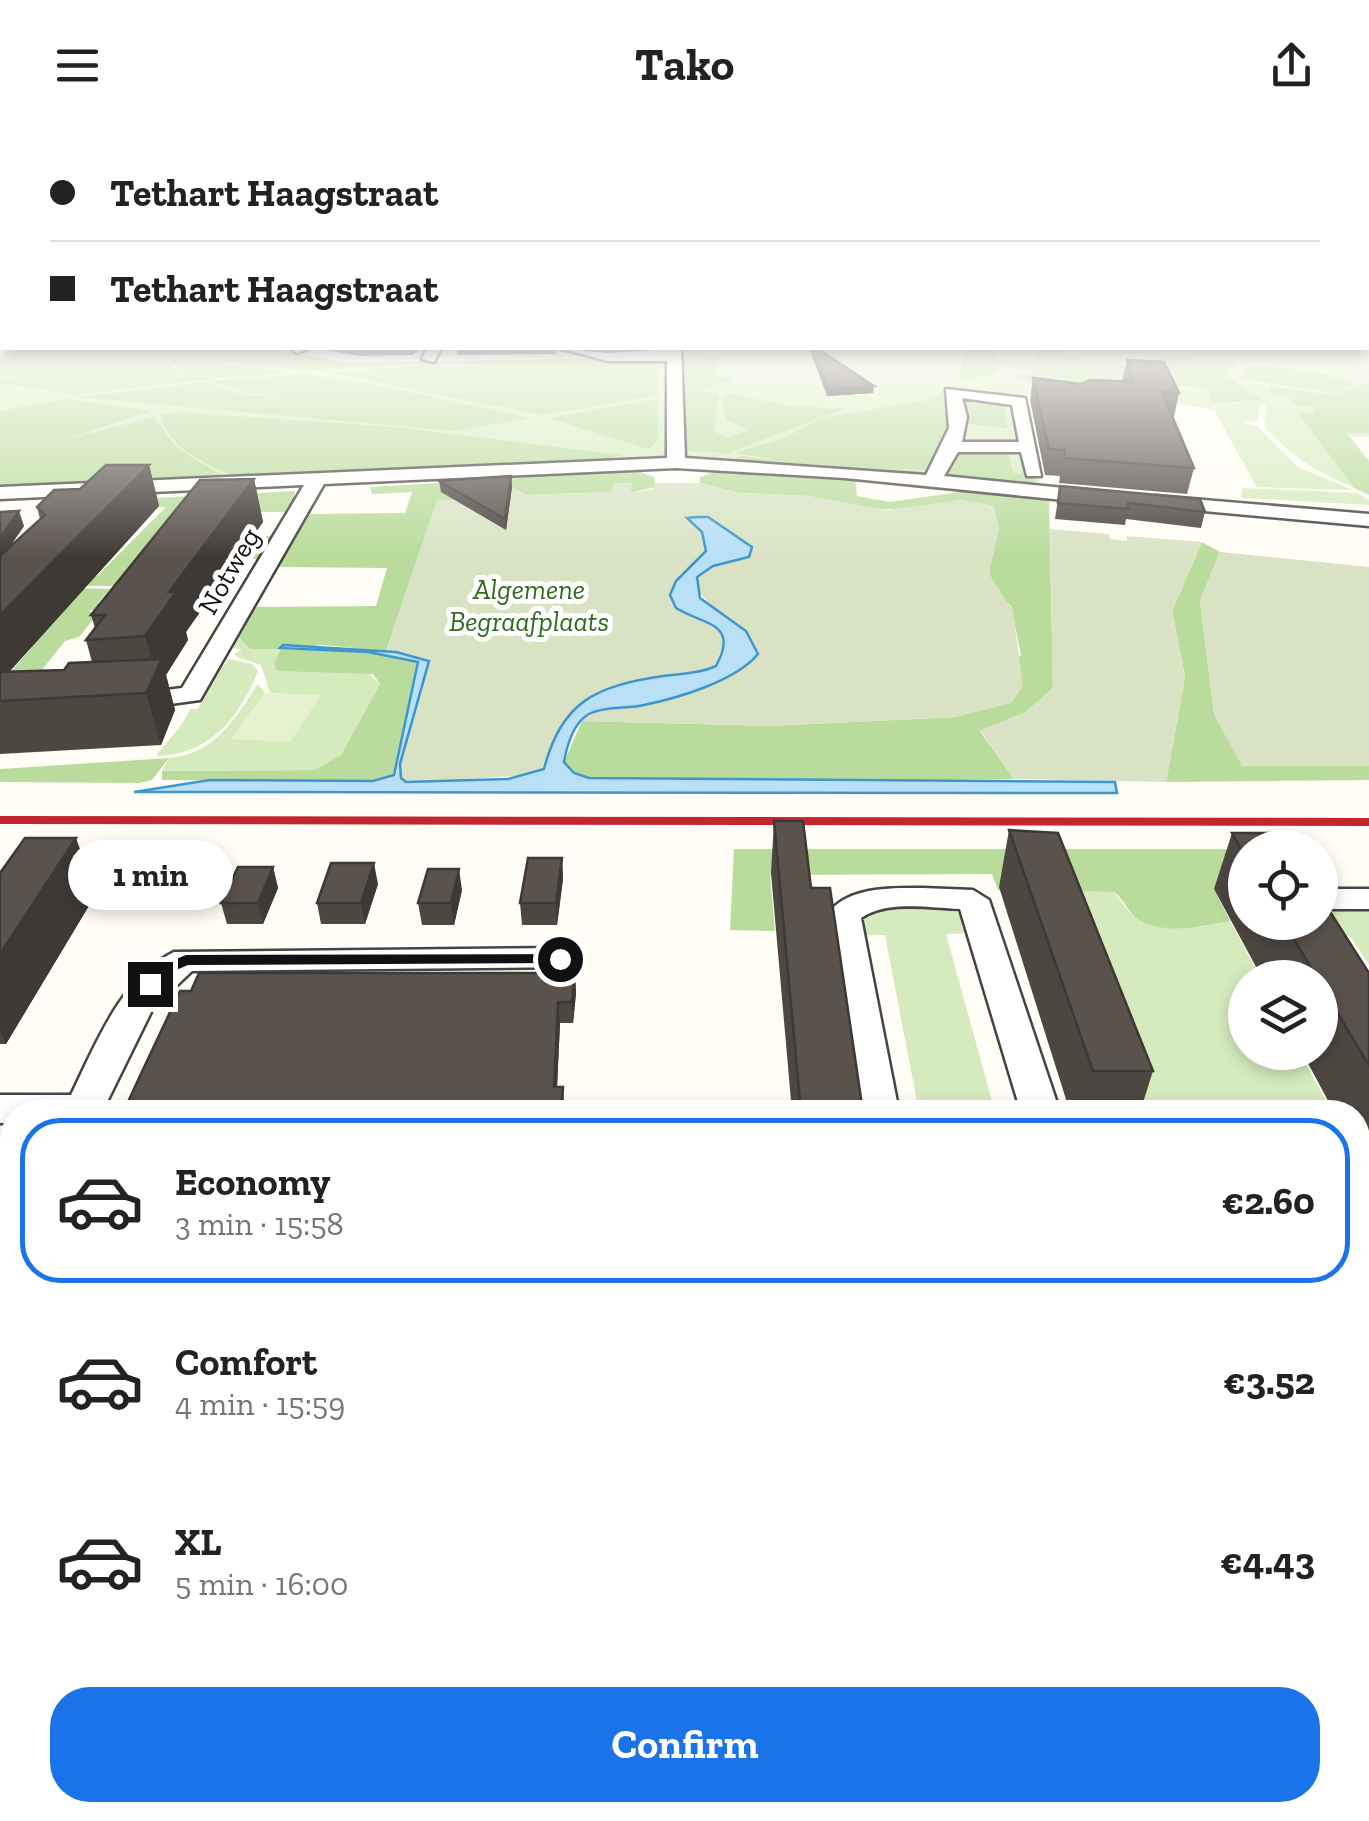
<!DOCTYPE html>
<meta charset="utf-8">
<style>
:root{--surface:#fff;--page:#f6f6f6;--text:#222;--muted:#767676;--line:#e0e0e0;--accent:#1a73e8}
body{margin:0;font-family:"Zilla Slab",serif;background:var(--page);color:var(--text);height:100vh;display:flex;flex-direction:column;font-size:38px;white-space:nowrap}
*{box-sizing:border-box;margin:0}
p{font-size:32px;color:var(--muted)}
.icon{flex:none;width:55px;height:55px;fill:none;stroke:currentColor;stroke-width:2;stroke-linecap:round;stroke-linejoin:round}
.map{position:relative;flex:1;overflow:hidden}
.drawer{position:absolute;left:0px;top:970px;width:1370px;height:722px;display:flex;flex-direction:column;background:var(--surface);border-radius:40px 40px 0 0;box-shadow:0 5px 15px #0003}
.drawer>*{flex:none}
.guide{position:absolute;left:0px;top:0px;width:1370px;height:220px;box-shadow:0 5px 15px #0003;display:grid;align-content:center;height:220px;padding:0 50px;background:var(--surface)}
.controls{position:absolute;left:1228px;top:700px;display:grid;gap:20px}
.controls a{display:grid;place-items:center;width:110px;height:110px;border-radius:50%;background:var(--surface);box-shadow:0 5px 15px #0003;font-size:50px}
.end{position:absolute;width:45px;height:45px;margin:-22px;border:12px solid #111;background:#fff;box-shadow:0 0 0 5px #fff}
.from{border-radius:50%}
.bubble{position:absolute;height:70px;border-radius:35px;background:var(--surface);box-shadow:0 5px 15px #0003;font-size:32px;font-weight:800;line-height:70px;text-align:center}
.guide b{display:flex;align-items:center;gap:35px;height:95px;font-size:38px}
.guide b+b{border-top:2px solid var(--line)}
.guide i{width:25px;height:25px;background:var(--text)}
ul{padding:18px 0 0;list-style:none}
li{display:flex;align-items:center;gap:30px;height:165px;margin:0 20px 15px;padding:0 30px;border:5px solid transparent;border-radius:40px}
li div{flex:1}
li b{display:block;font-size:38px}
li em{font-style:normal;font-weight:800}
li.selected{border-color:var(--accent)}
li>.icon{width:90px;height:90px;stroke-width:1.5}
.button{display:flex;gap:20px;margin-top:auto;padding:20px 50px}
.button a{flex:1;height:115px;border-radius:40px;background:var(--accent);color:#fff;font-size:40px;font-weight:800;line-height:115px;text-align:center}
header{display:flex;justify-content:space-between;align-items:center;height:130px;padding:0 50px;background:var(--surface);font-size:45px;font-weight:800}
.map>svg:first-child{display:block}
.green{fill:#d5ebbd}
.forest{fill:#b9dc9c}
.cemetery{fill:#d9e3c4}
.pitch{fill:#e6f2cf}
.water{fill:#b9e0f7;stroke:#3f96cf;stroke-width:2.5}
.lines{fill:none;stroke-linecap:round;stroke-linejoin:round}
.minor-casing{stroke:#444;stroke-width:5}
.minor{fill:#fff;fill-rule:evenodd}
.rail{stroke:#c4262e;stroke-width:8}
.wall{fill:#4d4742}
.shaded-wall{fill:#3f3936}
.building{fill:#5a524d;stroke:#3f3936;stroke-width:2.5}
.route{fill:#111}
.labels{text-anchor:middle;dominant-baseline:central;stroke-width:10;stroke-linejoin:round;paint-order:stroke}
.far-street-label{font-size:28px;fill:#111;stroke:#fff}
.far-park-label{font-size:28px;font-style:italic;fill:#2f6b1f;stroke:#fff}
</style>
<header><svg class="icon" aria-label="menu" viewBox="0 0 24 24"><path d="M4 6h16M4 12h16M4 18h16"/></svg>Tako<svg class="icon" aria-label="share" viewBox="0 0 24 24"><path d="M12 15V3M7 8l5-5 5 5M5 13v7h14v-7"/></svg></header>
<div class="map">
<svg width="1369" height="1691" viewBox="0 0 1369 1691">
<rect width="100%" height="100%" fill="#fffdf5"/>
<path class="green" d="M1369 191V307L1315 305 1354 358C1318 342 1290 326 1264 296L1266 275H1261L1257 291 1243 292 1258 297 1298 337 1353 360 1257 357 1214 280 1168 272 1016 264 1041 358 847 336 674 330 0 360V224L18 218H281L312 229 346 233 679 227 680 218H1368Z
M1243 358 1357 363 1369 370V375L1241 368Z
M270 442H276L239 507 250 519H282L278 541H366L380 554 341 625 316 640 162 641 169 628C216 623 233 591 258 554L265 563 232 608 320 566 270 563 261 535 237 527 234 524 242 520 227 516Z
M224 528 252 534 258 541C239 589 209 625 156 626 167 610 182 599 190 579H198L214 544 228 531Z
M1044 760 1114 762 1130 783 1200 797 1230 791 1260 847 1245 848V922L1300 923 1332 982H1125Z
M1369 773V835L1350 806H1326L1320 776Z
M880 778 949 779 966 786 974 803 946 804 995 982H919L885 805H863L860 792Z"/>
<path class="forest" d="M23 218H270L345 233 644 228 628 230 658 231V265L542 285 331 243 415 236 547 239 573 235 428 234 303 240 146 225 106 229H159L177 240 213 249 73 265 0 253V249L41 242 0 247V226Z
M966 218H993L996 230 1036 233V218H1119L1060 219 1087 234 1153 235 1158 225 1236 233 1228 247 1263 270 1212 272 1208 260 1195 256 1043 255 1008 247 1032 242 997 236 998 244 958 251Z
M719 228 725 231H717L718 243 734 249 700 261 719 263 714 301 727 308 748 300 726 289 722 269 726 263 792 276 844 279 728 323 685 321 683 262 700 261 683 260 682 229Z
M185 229 285 241C254 249 194 255 169 231Z
M1250 235 1317 242 1358 254 1334 263 1240 248Z
M303 244 373 254 531 288 454 301 77 267 205 252 244 265 287 267 245 263 210 251Z
M1369 252V303H1347L1369 331V365L1354 358 1298 283H1316L1312 277 1296 276 1289 268 1270 262V257L1335 265Z
M948 261 956 297 931 340 884 338 931 342 928 346 735 331 738 326 777 330 735 323 782 309 822 288 922 271Z
M959 265 1004 272 1007 298 966 294Z
M67 269 151 281 60 311 154 287 176 317 220 345 0 357V317L30 315 0 316V281Z
M657 269 658 310 648 319 549 288Z
M177 282 396 297 622 325 600 330 235 346C207 335 168 318 161 285Z
M1007 318 1013 343 1031 344 1037 358 943 348 955 321Z
M629 338 654 347 656 357 629 363 632 354 612 362 526 365 498 350Z
M725 338 819 349 855 347 857 366 890 372 972 360 1049 368 1053 558 1026 582 980 601 1014 649 786 652 589 648 574 643 564 632 582 591 769 596 956 587 1021 525 1011 476 996 462 989 444 994 376 960 370 918 379H874L808 366 739 363 700 353V347Z
M471 351 468 370 437 371 386 521 323 515 282 519 368 522 418 532 395 645 373 651 162 650V641L315 640 341 625 380 554 373 544 277 541 274 534 281 519H250L239 507 256 477 376 476 387 438 278 437 309 384 405 383 412 362 372 364 370 357Z
M295 361 294 366H299L290 382H252L186 419H256L264 406H275L262 429H151L199 366Z
M193 366 113 456H72L82 446H97L166 377 109 376 92 371Z
M1202 412 1220 422 1200 471 1214 584 1242 635 1369 636V650L1166 652 1185 547 1172 481Z
M70 458 110 459 98 473 101 477 89 481 96 486 79 507 65 511 38 545 0 553 29 521Z
M169 628 152 650 139 653 0 652V639Z
M734 719H1226L1245 761H1215L1230 791C1204 796 1166 805 1141 791 1128 784 1125 770 1114 762L998 760 992 744 770 745 775 801 730 800Z"/>
<path class="cemetery" d="M498 350 527 365 611 362 615 353H633L630 363 654 359 655 353H700L739 363 809 366 888 380 960 370 994 376 999 398 989 444 1013 481 1023 556 1011 573 956 587 769 596 582 591C598 576 621 580 642 576 675 569 736 550 758 524L696 459 697 447 713 436 745 429 747 414 707 387 702 402 706 421 676 451 685 484 713 494 724 509 716 536C700 543 680 544 663 546 598 556 559 572 544 639L531 645 406 653 401 648 400 634 428 534 427 529 386 521 437 370 475 369Z
M1050 399 1109 404 1110 409 1127 411V406L1202 412 1172 481 1185 547 1166 652 1014 649 980 600 1026 582 1053 558Z
M1220 422 1369 437V636H1242L1214 584 1200 471Z"/>
<path class="pitch" d="M265 563 321 565 290 612 231 609Z"/>
<path class="water" d="M697 387H708L752 417 749 427 713 436 697 447 700 468 746 501 758 524C736 551 678 568 644 575 627 579 605 576 589 584 573 593 567 615 564 632L574 643 589 648 1115 652 1117 663 134 662 210 650 373 651 394 645 418 532 368 522 280 518 283 515 396 522 429 531 400 634 401 648 406 652 508 649 544 639C561 572 595 556 663 546 680 544 701 543 716 536 740 492 703 495 676 478L670 465 676 451 706 421 702 402 687 388Z"/>
<g class="lines">
<defs>
<path id="minor" d="M291 218H311L297 223Z
M427 218H441L434 232 422 229Z
M559 218 608 223 681 218 685 328 926 345 949 298 946 259 1025 268 1041 346H1027L1021 322H958L944 346 1104 362 1114 368 1104 374 845 348 676 338 324 354 200 570 126 580 113 572 117 566 182 558 304 355 0 369V357L667 328V231H608ZM962 268 1012 275 1019 312H962L967 287Z
M1156 366 1369 384V396L1149 376V368Z
M923 758 973 760 989 770 1060 982H1021L960 779C929 778 887 770 861 788L899 982H860L827 785C847 756 892 758 923 758Z
M1320 759H1369V779H1320Z
M560 818 572 821 577 829 572 837 192 841 153 878 102 982H12V993H0V965H71C96 914 120 849 174 822Z
M1358 1035H1369V1067H1358Z
M1358 1086 1369 1090V1144L1358 1140Z
M12 1099V1154L0 1158V1103Z
M0 1398H12V1450H0Z
M0 1485H12V1541H0Z
M1092 1680H1154L1156 1691H1094Z"/>
</defs>
<use href="#minor" class="minor-casing"/>
<use href="#minor" class="minor"/>
<path class="rail" d="M0 690 1369 692"/>
</g>
<path class="wall" d="M316 218H422L412 225 359 226Z
M457 218H557L555 224 458 225Z
M809 218H817L873 263 827 266Z
M1127 230 1179 263 1174 287 1172 286 1194 338 1187 364 1059 353 1060 346 1045 345 1030 270 1033 248 1081 254 1122 251Z
M149 335 159 376 9 542 64 540 92 532 86 510 95 498 91 485 254 349 263 392 186 502 188 510 166 545 175 580 161 615 0 624V382L24 396 9 418 40 389 37 377 80 359Z
M511 346 512 357 506 400 441 362 439 351Z
M1060 356 1205 382 1201 398 1126 389 1125 395 1055 389Z
M774 691 811 758 863 982H792L771 743Z
M1009 700 1153 941 1140 982H1070L999 757Z
M1232 703 1245 718V792H1320L1369 843V1002H1358V982H1334L1302 922H1320V848H1262L1214 759Z
M562 728 563 749 557 795H522L520 773Z
M273 737 278 758 263 794H227L221 773Z
M0 743 96 764 6 914H0Z
M378 754 365 794H321L317 773Z
M462 760 454 795H422L418 773Z
M575 843 576 863 573 893H560L557 957H563L564 982H132L128 972Z
M1358 1196 1369 1221V1391L1358 1364Z
M12 1212V1378H0V1238Z
M1358 1474 1369 1503V1691H1224L1221 1680H1358Z"/>
<path class="shaded-wall" d="M0 191H2V205L0 206Z
M411 218H422L412 225Z
M874 256 873 263 827 266 828 259Z
M149 335 159 376 0 552V485Z
M511 346 512 357 506 400 505 389Z
M254 349 263 392 186 502 188 510 166 545 175 580 161 615 146 563 155 543 145 506 169 462Z
M19 381 24 396 6 422 0 428V408Z
M76 708 96 764 6 914 0 900V824Z
M562 728 563 749 557 795 556 773Z
M374 733 378 754 365 794 361 773Z
M273 737 278 758 263 794 258 773Z
M459 739 462 760 454 795 451 773Z
M575 843 576 863 573 893 572 872Z
M558 872 560 893 556 978 554 957Z
M563 957 564 982H561Z"/>
<path class="building" d="M811 218H817L874 256 828 259Z
M1127 230 1164 232 1179 263 1162 262 1194 338 1064 328 1065 320 1049 319 1033 248 1081 254 1090 250 1133 252Z
M106 335H149L0 485V426L45 385 37 377 54 360 80 359Z
M511 346 505 389 439 351Z
M254 349 169 462H176L145 506 86 510 105 485H91L200 350Z
M1060 356 1200 369 1205 382 1128 373V379L1058 373Z
M19 381 1 407 0 408V382Z
M162 529 146 563 0 571V542L64 540 69 533Z
M774 691H803L811 758H830L863 982H801Z
M1009 700 1058 703 1153 941H1093Z
M1232 703H1279L1289 718H1245V726Z
M25 708H76L0 824V743Z
M528 728H562L556 773H520Z
M331 733H374L361 773H317Z
M238 737H273L258 773H221Z
M428 739H459L451 773H418Z
M1320 766 1369 843V936L1320 853V848H1317L1284 792H1320Z
M199 843H575L572 872H558L554 957H563L561 982H135L139 972H128L139 948 180 861H191Z
M1358 1196 1369 1221V1345L1358 1318Z
M12 1212V1355H0V1238Z
M1358 1474 1369 1503V1662L1358 1630Z
M1358 1666 1369 1667V1691H1240L1237 1680H1358Z
M855 1680H1028L1030 1691H823Z"/>
<linearGradient id="sky" x2="0" y2="1"><stop stop-color="#95c6ee"/><stop offset="0.45" stop-color="#fffefa"/><stop offset="1" stop-color="#fffefa" stop-opacity="0"/></linearGradient>
<rect width="1369" height="428" fill="url(#sky)"/>
<path class="route" d="M560 824 565 826V833L188 835 167 844 156 857 142 854 156 837 186 825Z"/>
<g class="labels">
<g class="far-street-label">
<text transform="translate(229 441) rotate(-60)">Notweg</text>
</g>
<g class="far-park-label">
<text x="529" y="459">Algemene<tspan x="529" dy="32">Begraafplaats</tspan></text>
</g>
</g>
</svg>
<div class="controls">
<a><svg class="icon" aria-label="locate" viewBox="0 0 24 24"><circle cx="12" cy="12" r="6"/><path d="M12 2v4M12 18v4M2 12h4M18 12h4"/></svg></a>
<a><svg class="icon" aria-label="layers" viewBox="0 0 24 24"><path d="M12 4l9 5-9 5-9-5zM3 14l9 5 9-5"/></svg></a>
</div>
<i class="end from" style="left:560px;top:829px"></i>
<i class="end" style="left:150px;top:854px"></i>
<div class="bubble" style="left:68px;top:710px;width:165px">1 min</div>
<div class="guide">
<b><i class="from"></i>Tethart Haagstraat</b>
<b><i></i>Tethart Haagstraat</b>
</div>
<section class="drawer">
<ul>
<li class="selected"><svg class="icon" aria-label="car" viewBox="0 0 24 24"><path d="M5 17H2v-5l4-1 3-4h7l3 4 3 1v5h-3M9 17h6M6 11h13"/><circle cx="7" cy="17" r="2"/><circle cx="17" cy="17" r="2"/></svg><div><b>Economy</b><p>3 min · 15:58</p></div><em>€2.60</em></li>
<li><svg class="icon" aria-label="car" viewBox="0 0 24 24"><path d="M5 17H2v-5l4-1 3-4h7l3 4 3 1v5h-3M9 17h6M6 11h13"/><circle cx="7" cy="17" r="2"/><circle cx="17" cy="17" r="2"/></svg><div><b>Comfort</b><p>4 min · 15:59</p></div><em>€3.52</em></li>
<li><svg class="icon" aria-label="car" viewBox="0 0 24 24"><path d="M5 17H2v-5l4-1 3-4h7l3 4 3 1v5h-3M9 17h6M6 11h13"/><circle cx="7" cy="17" r="2"/><circle cx="17" cy="17" r="2"/></svg><div><b>XL</b><p>5 min · 16:00</p></div><em>€4.43</em></li>
</ul>
<div class="button"><a>Confirm</a></div>
</section>
</div>
